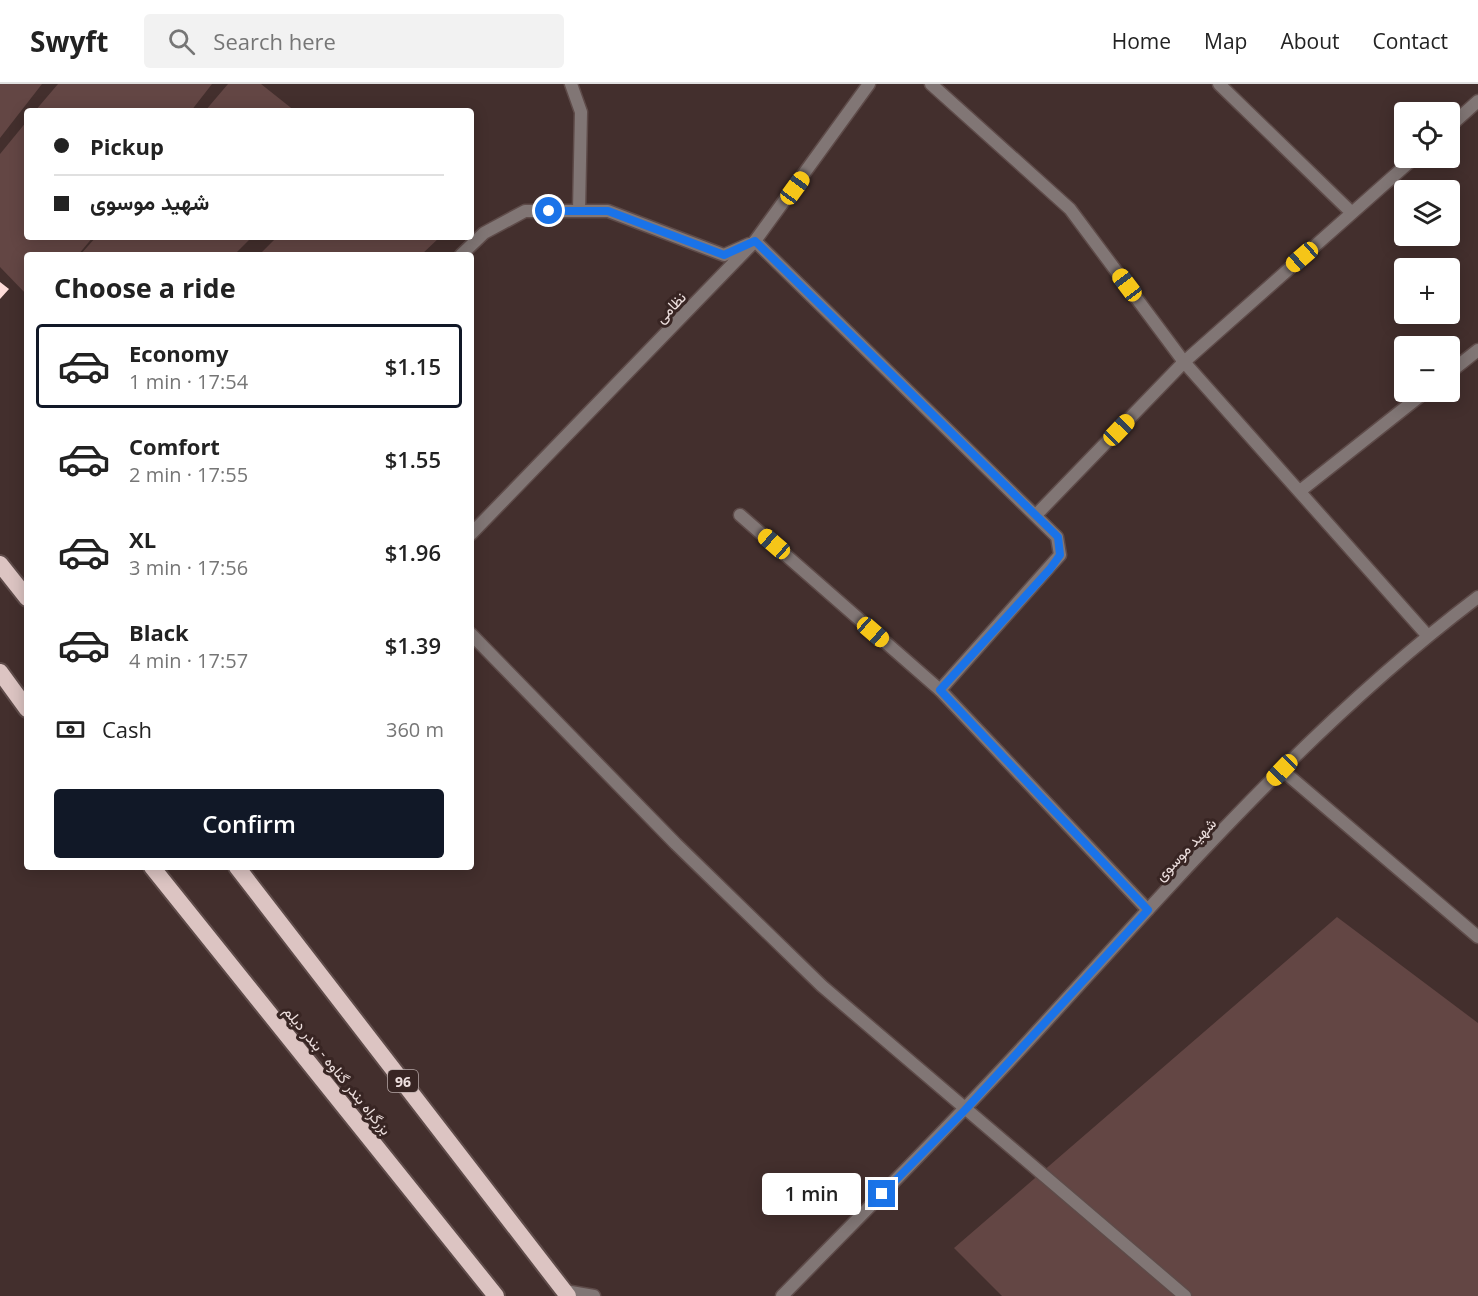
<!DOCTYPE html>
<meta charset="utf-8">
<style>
:root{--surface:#fff;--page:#f2f2f2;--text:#222;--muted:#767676;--line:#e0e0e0;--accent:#111827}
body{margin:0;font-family:"Open Sans",Vazirmatn,sans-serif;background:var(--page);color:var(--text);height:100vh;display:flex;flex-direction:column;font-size:22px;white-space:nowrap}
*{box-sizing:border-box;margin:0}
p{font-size:20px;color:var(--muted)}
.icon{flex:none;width:33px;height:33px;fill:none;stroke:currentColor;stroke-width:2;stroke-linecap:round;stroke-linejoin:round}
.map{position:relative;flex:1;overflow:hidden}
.sheet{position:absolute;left:24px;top:168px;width:450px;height:618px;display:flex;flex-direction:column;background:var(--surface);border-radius:6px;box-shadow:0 3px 15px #0003}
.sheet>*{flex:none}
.top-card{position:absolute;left:24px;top:24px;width:450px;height:132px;border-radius:6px;box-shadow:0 3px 15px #0003;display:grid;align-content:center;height:132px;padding:0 30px;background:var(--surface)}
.buttons{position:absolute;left:1394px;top:18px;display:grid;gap:12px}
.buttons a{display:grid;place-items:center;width:66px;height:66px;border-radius:6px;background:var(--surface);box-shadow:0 3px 15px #0003;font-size:30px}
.end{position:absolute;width:27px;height:27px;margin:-14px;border:8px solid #1a73e8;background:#fff;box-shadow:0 0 0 3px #fff}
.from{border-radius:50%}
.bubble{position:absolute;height:42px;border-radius:6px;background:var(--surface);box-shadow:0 3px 15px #0003;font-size:20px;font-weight:600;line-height:42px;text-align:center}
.car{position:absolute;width:18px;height:36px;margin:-18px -9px;border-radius:8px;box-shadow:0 0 4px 2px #0007;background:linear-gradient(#f5c518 24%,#345 0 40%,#f5c518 0 76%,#345 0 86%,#f5c518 0)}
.top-card b{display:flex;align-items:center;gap:21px;height:57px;font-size:22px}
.top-card b+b{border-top:2px solid var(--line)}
.top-card i{width:15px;height:15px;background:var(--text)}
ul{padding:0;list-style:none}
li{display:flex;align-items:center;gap:18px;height:84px;margin:0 12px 9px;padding:0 18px;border:3px solid transparent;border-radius:6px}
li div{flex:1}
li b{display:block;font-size:22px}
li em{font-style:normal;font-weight:600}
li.selected{border-color:var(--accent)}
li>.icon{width:54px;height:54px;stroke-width:1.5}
h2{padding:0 30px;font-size:27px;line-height:72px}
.pay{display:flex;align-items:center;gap:15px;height:66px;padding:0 30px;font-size:22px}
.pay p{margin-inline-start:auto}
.cta{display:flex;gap:12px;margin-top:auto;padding:12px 30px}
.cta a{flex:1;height:69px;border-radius:6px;background:var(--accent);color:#fff;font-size:24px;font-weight:600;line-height:69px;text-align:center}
header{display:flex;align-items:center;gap:36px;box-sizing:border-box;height:84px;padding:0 30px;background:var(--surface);border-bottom:2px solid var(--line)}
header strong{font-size:28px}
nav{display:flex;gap:33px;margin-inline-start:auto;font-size:21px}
.search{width:420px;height:54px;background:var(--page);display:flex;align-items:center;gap:15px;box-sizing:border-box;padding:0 21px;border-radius:6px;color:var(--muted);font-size:22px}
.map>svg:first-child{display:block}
.green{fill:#634644}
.building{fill:#fedcd9}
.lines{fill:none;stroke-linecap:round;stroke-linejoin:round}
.service-casing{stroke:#5e4b49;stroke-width:15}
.minor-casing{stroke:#5e4b49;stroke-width:15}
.trunk-casing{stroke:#5e4b49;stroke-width:20}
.service{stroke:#817675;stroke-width:12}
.minor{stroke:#817675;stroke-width:12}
.trunk{stroke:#dcc4c2;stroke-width:16}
.route{stroke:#1a73e8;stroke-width:8}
.labels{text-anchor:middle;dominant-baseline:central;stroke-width:6;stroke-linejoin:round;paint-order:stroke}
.shield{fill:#382523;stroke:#b7a8a7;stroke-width:1.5}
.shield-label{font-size:14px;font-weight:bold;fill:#eee0df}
.street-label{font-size:15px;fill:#eee0df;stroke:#382523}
</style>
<header>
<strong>Swyft</strong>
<div class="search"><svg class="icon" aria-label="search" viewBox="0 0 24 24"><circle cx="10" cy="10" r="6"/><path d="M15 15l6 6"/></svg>Search here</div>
<nav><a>Home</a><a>Map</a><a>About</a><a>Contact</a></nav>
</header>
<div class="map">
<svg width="1478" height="1212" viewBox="0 0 1478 1212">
<rect width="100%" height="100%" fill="#432f2d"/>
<path class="green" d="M0 0H42L0 54Z
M58 0H212L191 27H35Z
M228 0H261L295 27H205Z
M27 37V153H93L78 171H27V211L0 183V70Z
M96 153H252L234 171H80Z
M277 153H440L421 171H259Z
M1337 833 1478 939V1212H1002L954 1164Z"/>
<path class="building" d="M0 198 9 205 0 215Z"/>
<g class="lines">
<defs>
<path id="service" d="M755 157 1057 453 1060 471 940 606"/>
<path id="minor" d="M571 0 581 28 579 127
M931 0 1070 125 1184 278 1427 551
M1219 0 1352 129
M1449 43 1478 17
M461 171 484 149 525 127H608L724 171 749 160
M1449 289 1478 266
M1300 407 1425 308
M740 431 940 606 1148 826
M1036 431 1184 278 1414 74
M471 450 755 157 869 0
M471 550 676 760 822 902 1185 1212
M1282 686 1478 853
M565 1207 594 1212
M782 1212C865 1127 949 1043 1030 955 1171 801 1311 639 1478 513"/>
<path id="trunk" d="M0 480 27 514
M0 588 27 625
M152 783 496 1212
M237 783 568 1212"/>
</defs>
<use href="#service" class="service-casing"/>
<use href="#minor" class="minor-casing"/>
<use href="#trunk" class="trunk-casing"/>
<use href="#service" class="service"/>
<use href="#minor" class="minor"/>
<use href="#trunk" class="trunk"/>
</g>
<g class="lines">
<path class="route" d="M549 127H608L724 171 755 157 1058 453 1060 471 1050 485 940 606 1148 826 965 1026 882 1110"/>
</g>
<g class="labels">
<rect class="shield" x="388" y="986" width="30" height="22" rx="4.5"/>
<g class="shield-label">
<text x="403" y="997">96</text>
</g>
<g class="street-label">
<text transform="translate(670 223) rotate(-46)">نظامی</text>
<text transform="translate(1185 765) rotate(-46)">شهید موسوی</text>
<text transform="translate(338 986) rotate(51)">بزرگراه بندر گناوه - بندر دیلم</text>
</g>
</g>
</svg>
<div class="buttons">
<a><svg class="icon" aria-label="locate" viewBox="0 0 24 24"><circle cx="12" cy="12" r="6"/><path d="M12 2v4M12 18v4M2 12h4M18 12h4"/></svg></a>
<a><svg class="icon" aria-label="layers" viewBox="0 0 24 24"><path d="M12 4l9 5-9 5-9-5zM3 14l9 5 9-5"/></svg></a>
<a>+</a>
<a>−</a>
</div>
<i class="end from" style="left:549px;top:127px"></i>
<i class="end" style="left:882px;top:1110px"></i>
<div class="bubble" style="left:762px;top:1089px;width:99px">1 min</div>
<i class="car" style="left:795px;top:104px;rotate:36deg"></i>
<i class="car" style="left:1302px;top:173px;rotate:229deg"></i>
<i class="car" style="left:1127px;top:201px;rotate:323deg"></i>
<i class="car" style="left:1119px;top:346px;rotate:44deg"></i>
<i class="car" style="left:774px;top:460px;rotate:311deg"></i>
<i class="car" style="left:873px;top:548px;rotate:131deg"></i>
<i class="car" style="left:1282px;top:686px;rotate:224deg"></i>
<div class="top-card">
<b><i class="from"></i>Pickup</b>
<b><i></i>شهید موسوی</b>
</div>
<section class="sheet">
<h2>Choose a ride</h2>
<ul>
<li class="selected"><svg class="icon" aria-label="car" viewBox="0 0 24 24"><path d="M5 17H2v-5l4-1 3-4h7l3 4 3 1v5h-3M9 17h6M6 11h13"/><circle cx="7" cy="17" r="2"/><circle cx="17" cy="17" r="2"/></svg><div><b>Economy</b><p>1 min · 17:54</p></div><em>$1.15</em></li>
<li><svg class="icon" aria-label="car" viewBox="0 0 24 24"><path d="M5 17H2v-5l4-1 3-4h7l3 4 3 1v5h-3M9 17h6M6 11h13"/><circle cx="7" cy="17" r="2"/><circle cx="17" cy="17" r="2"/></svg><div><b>Comfort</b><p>2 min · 17:55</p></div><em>$1.55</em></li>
<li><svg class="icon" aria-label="car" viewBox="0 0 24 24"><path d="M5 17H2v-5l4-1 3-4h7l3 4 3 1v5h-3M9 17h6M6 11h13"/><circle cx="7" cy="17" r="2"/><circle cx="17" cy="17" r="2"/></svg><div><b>XL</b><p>3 min · 17:56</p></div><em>$1.96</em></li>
<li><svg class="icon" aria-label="car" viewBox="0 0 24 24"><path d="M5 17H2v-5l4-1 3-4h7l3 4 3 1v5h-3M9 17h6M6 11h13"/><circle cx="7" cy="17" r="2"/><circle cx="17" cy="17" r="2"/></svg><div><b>Black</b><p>4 min · 17:57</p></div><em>$1.39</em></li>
</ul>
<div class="pay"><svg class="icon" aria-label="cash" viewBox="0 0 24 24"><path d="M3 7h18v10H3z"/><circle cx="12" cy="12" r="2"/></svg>Cash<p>360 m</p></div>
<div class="cta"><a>Confirm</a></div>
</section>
</div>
